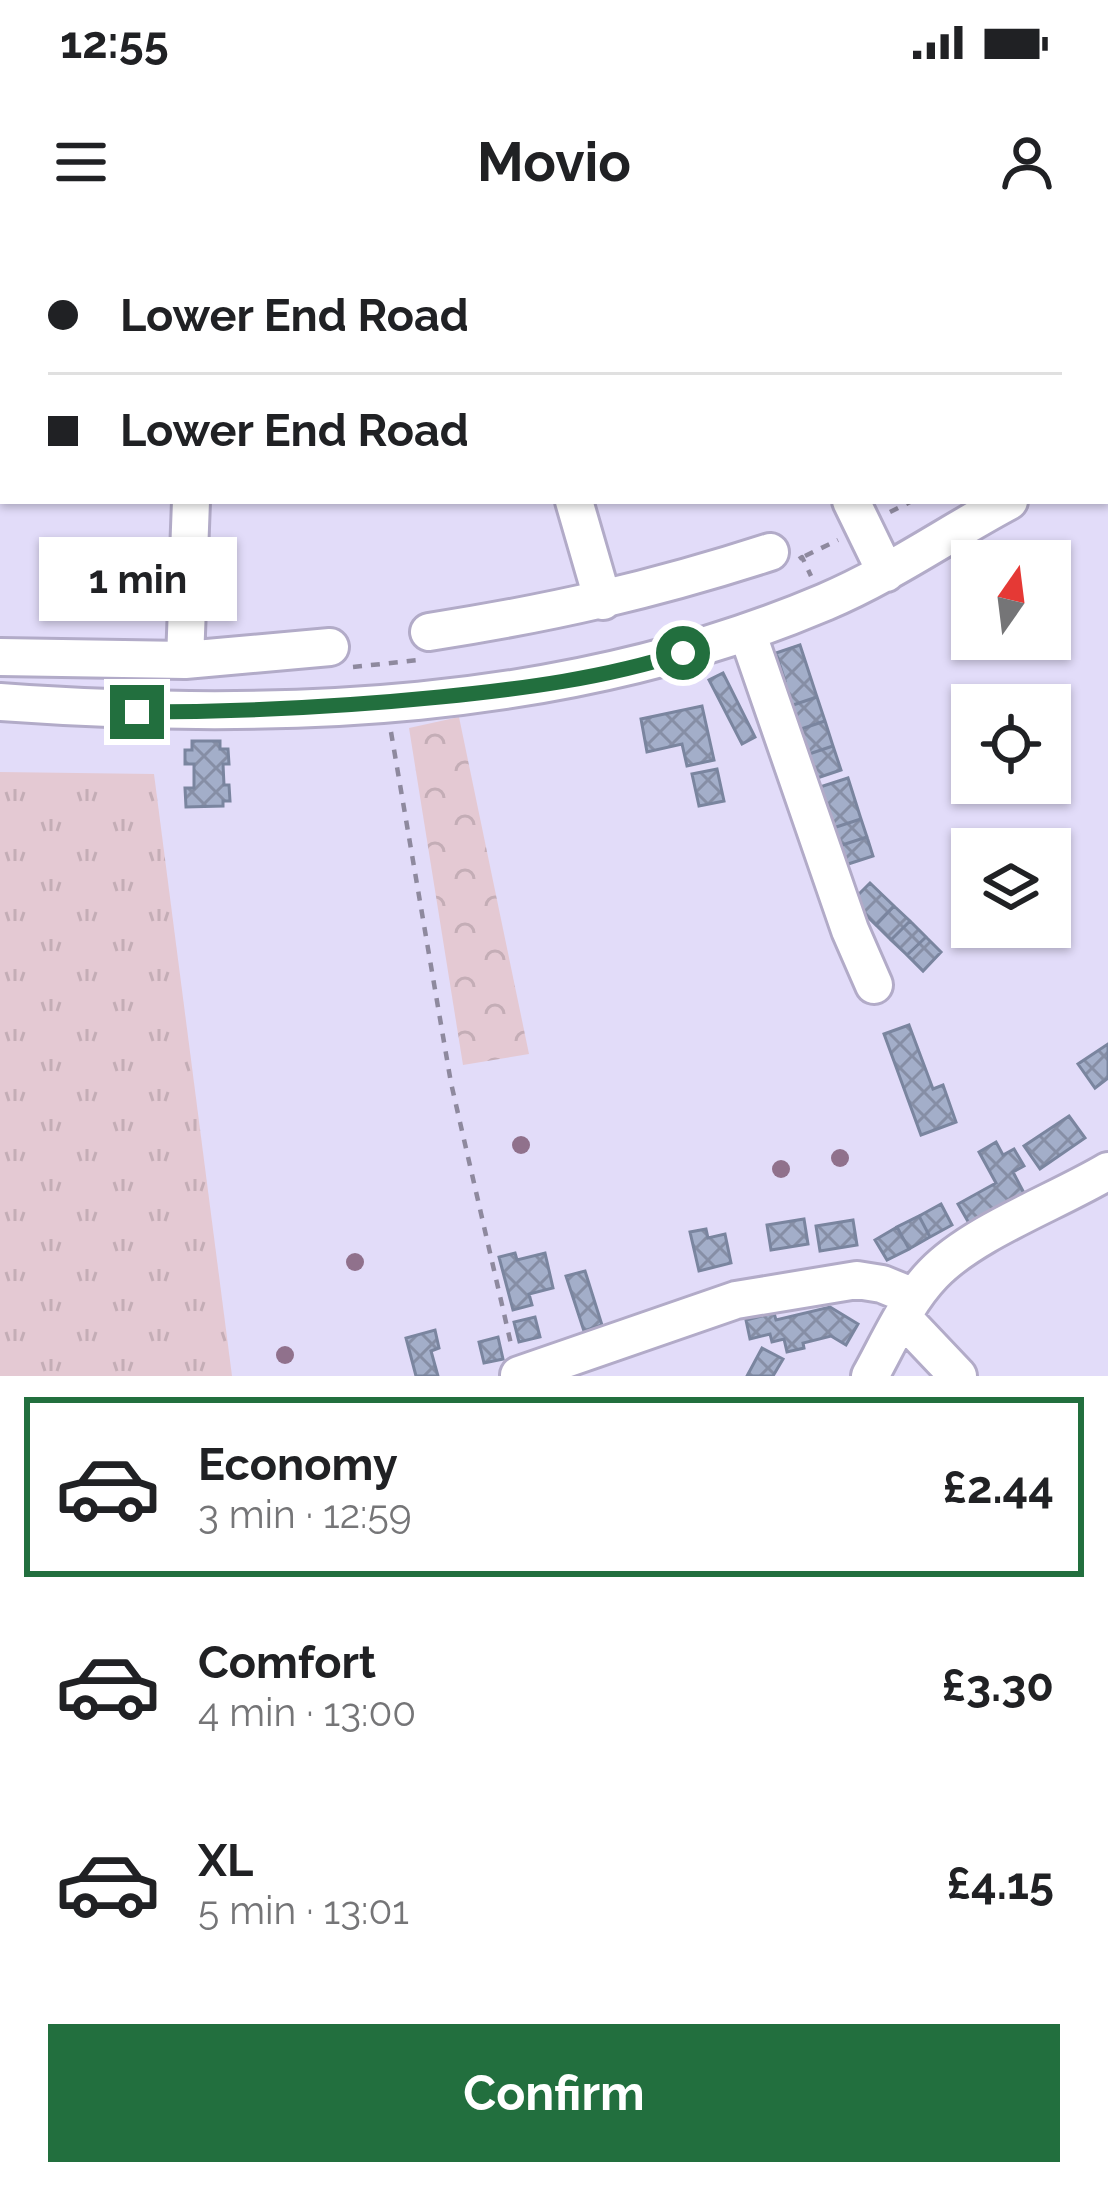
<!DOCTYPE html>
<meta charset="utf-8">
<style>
:root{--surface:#fff;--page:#f2f2f2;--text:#202124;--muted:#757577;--line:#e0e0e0;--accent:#226f3e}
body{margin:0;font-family:Raleway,sans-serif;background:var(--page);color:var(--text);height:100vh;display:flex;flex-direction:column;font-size:45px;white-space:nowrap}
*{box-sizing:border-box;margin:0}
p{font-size:39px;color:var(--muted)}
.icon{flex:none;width:66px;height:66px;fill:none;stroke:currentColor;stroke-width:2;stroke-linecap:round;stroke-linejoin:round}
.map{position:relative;height:1136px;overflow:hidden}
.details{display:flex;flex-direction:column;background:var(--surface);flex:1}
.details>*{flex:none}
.banner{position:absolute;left:0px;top:0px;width:1110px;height:264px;box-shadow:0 3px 9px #0004;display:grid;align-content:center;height:264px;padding:0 48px;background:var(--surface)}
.needle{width:78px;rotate:14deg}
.buttons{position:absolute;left:951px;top:300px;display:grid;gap:24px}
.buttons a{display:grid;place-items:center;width:120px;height:120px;border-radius:0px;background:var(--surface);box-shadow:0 3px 9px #0004;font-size:60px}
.end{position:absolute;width:54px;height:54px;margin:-27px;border:15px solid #226f3e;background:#fff;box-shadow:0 0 0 6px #fff}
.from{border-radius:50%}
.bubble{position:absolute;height:84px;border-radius:0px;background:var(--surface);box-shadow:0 3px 9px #0004;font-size:39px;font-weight:700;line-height:84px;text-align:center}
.banner b{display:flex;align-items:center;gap:42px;height:114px;font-size:45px}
.banner b+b{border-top:3px solid var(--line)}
.banner i{width:30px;height:30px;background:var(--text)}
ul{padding:21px 0 0;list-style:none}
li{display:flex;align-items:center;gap:36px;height:180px;margin:0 24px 18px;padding:0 24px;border:6px solid transparent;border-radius:0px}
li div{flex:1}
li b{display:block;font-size:45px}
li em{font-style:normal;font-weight:700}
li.on{border-color:var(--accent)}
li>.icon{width:108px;height:108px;stroke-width:1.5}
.primary-button{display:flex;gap:24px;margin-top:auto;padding:24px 48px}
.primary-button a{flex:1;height:138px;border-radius:0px;background:var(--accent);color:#fff;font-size:48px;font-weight:700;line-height:138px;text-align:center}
.status{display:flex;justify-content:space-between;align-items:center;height:84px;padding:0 60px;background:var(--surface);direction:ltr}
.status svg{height:33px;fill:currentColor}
header{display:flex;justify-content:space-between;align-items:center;height:156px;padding:0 48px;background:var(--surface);font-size:54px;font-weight:700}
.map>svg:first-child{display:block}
.grass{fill:url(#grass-tufts)}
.forest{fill:url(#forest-crowns)}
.building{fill:url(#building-cross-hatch);stroke:#7a859f;stroke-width:3}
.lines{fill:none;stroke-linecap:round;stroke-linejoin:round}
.minor-casing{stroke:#b2abc8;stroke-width:42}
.path{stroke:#8e899e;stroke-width:4.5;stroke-dasharray:9 9;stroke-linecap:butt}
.minor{stroke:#fff;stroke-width:36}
.tree{fill:#90718c}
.route{stroke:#226f3e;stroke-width:15}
</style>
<div class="status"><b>12:55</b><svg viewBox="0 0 49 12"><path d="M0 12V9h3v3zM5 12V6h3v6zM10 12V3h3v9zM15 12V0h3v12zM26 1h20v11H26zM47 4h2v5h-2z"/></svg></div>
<header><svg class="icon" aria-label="menu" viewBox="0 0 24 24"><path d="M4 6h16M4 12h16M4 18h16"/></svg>Movio<svg class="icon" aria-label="person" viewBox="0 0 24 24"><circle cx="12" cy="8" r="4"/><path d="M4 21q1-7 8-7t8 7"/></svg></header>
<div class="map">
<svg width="1108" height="1136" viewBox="0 0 1108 1136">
<defs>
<pattern id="grass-tufts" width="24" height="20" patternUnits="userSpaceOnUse" patternTransform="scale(3)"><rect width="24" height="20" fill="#e4c9d3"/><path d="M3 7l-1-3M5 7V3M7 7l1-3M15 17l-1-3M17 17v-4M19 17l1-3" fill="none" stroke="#c4adb6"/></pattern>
<pattern id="forest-crowns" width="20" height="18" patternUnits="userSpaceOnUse" patternTransform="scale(3)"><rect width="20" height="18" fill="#e4c9d3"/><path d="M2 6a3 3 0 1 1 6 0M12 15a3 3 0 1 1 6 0" fill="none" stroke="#c4adb6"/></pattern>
<pattern id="building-cross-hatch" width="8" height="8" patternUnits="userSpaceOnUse" patternTransform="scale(3)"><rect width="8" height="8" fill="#a3aec9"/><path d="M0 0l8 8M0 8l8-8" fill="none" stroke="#868ea5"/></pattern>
</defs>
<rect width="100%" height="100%" fill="#e2dcf9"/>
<path class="grass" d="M0 532 154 534 232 1136H0Z"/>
<path class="forest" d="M459 477 529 814 463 825 409 488Z"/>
<path class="building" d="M800 405 817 457 787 467 779 443 785 441 776 413Z
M723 433 755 497 742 504 709 440Z
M817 457 825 481 795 491 787 467Z
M702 466 714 520 687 526 682 504 647 512 641 479Z
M825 481 833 506 803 516 795 491Z
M192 501H220V509H228L229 524H223L224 545H229L230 561H223V566L186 567 185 548H194V524H185V510H192Z
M833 506 841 530 811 540 803 516Z
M717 529 724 561 699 566 692 534Z
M848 538 861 579 833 588 820 547Z
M861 579 867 597 839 606 833 588Z
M867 597 873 616 845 625 839 606Z
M870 643 894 666 876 685 852 661Z
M894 666 910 681 891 700 876 685Z
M910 681 926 697 907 715 891 700Z
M926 697 941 712 923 731 907 715Z
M909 785 933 849 943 845 956 882 921 895 884 794Z
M1108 804V838L1095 848 1078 824Z
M1069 876 1085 898 1040 929 1024 906Z
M996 902 1003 915 1014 909 1024 926 1013 932 1025 955 970 985 958 964 996 943 979 912Z
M941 964 952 985 930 997 919 976Z
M919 976 930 997 909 1009 897 987Z
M804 979 808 1004 771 1010 767 985Z
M853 980 857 1005 820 1011 816 986Z
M897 987 909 1009 887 1020 875 1000Z
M706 989 708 998 725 994 731 1023 699 1031 690 992Z
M515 1013 517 1020 545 1013 553 1048 529 1054 532 1065 513 1070 499 1017Z
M585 1031 602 1085 584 1091 566 1036Z
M830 1067 858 1084 846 1105 831 1096 803 1103 804 1108 787 1112 784 1099 772 1102 770 1094 750 1099 746 1080 774 1073 776 1080Z
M535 1077 540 1097 519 1102 514 1082Z
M435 1090 439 1108 431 1111 438 1136H416L406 1098Z
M498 1097 503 1119 484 1123 479 1102Z
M762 1108 783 1119 773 1136H747Z"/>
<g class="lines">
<defs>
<path id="minor" d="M484 0 485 3
M743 0 745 3
M252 3V0
M916 3 917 0
M1107 35 1108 33
M0 173 3 174
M1107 219H1108
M574 261 603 361
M851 261 886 333
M429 392C551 373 653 350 770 312
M747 392 850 690 874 745
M0 417 185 420 330 407
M185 420 191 261
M0 462C277 482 566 472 825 362 891 334 947 294 1009 261
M903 1078 958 1136
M519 1135 736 1060 857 1040 882 1044 914 1057
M870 1136C889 1102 906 1062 933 1034 973 992 1056 962 1108 931"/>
</defs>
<use href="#minor" class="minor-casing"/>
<path class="path" d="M1107 151H1108
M890 272 912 261
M805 316 838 300
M799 319 802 317 811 336
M353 427 419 420
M391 492 451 843 511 1104"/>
<use href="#minor" class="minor"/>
</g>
<g class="tree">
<circle cx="521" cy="905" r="9"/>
<circle cx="840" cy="918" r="9"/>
<circle cx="781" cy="929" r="9"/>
<circle cx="355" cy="1022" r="9"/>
<circle cx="285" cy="1115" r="9"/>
</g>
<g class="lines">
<path class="route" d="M137 472C239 472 339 467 440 457 522 449 605 438 683 413"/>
</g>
</svg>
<div class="buttons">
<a><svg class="needle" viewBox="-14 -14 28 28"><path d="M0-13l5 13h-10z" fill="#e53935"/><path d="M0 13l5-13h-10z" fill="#757577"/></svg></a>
<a><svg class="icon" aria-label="locate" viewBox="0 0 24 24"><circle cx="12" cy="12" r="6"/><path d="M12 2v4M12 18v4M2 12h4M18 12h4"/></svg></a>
<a><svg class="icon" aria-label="layers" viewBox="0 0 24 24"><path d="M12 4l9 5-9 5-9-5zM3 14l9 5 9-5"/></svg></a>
</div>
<i class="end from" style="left:683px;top:413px"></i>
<i class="end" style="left:137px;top:472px"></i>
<div class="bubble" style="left:39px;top:297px;width:198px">1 min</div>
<div class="banner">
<b><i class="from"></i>Lower End Road</b>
<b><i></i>Lower End Road</b>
</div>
</div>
<section class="details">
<ul>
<li class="on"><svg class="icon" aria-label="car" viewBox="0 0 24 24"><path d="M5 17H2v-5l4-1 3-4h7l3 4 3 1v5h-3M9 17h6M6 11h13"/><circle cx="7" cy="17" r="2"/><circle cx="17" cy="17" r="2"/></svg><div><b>Economy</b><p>3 min · 12:59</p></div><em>£2.44</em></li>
<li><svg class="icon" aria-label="car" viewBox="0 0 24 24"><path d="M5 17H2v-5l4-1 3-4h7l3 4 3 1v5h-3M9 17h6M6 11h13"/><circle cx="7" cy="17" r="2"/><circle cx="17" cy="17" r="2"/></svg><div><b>Comfort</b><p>4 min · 13:00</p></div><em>£3.30</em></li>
<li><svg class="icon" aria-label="car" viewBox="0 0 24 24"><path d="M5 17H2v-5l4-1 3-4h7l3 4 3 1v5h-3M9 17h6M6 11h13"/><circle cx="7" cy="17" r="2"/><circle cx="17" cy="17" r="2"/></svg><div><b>XL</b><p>5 min · 13:01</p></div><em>£4.15</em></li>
</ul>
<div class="primary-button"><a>Confirm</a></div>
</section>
